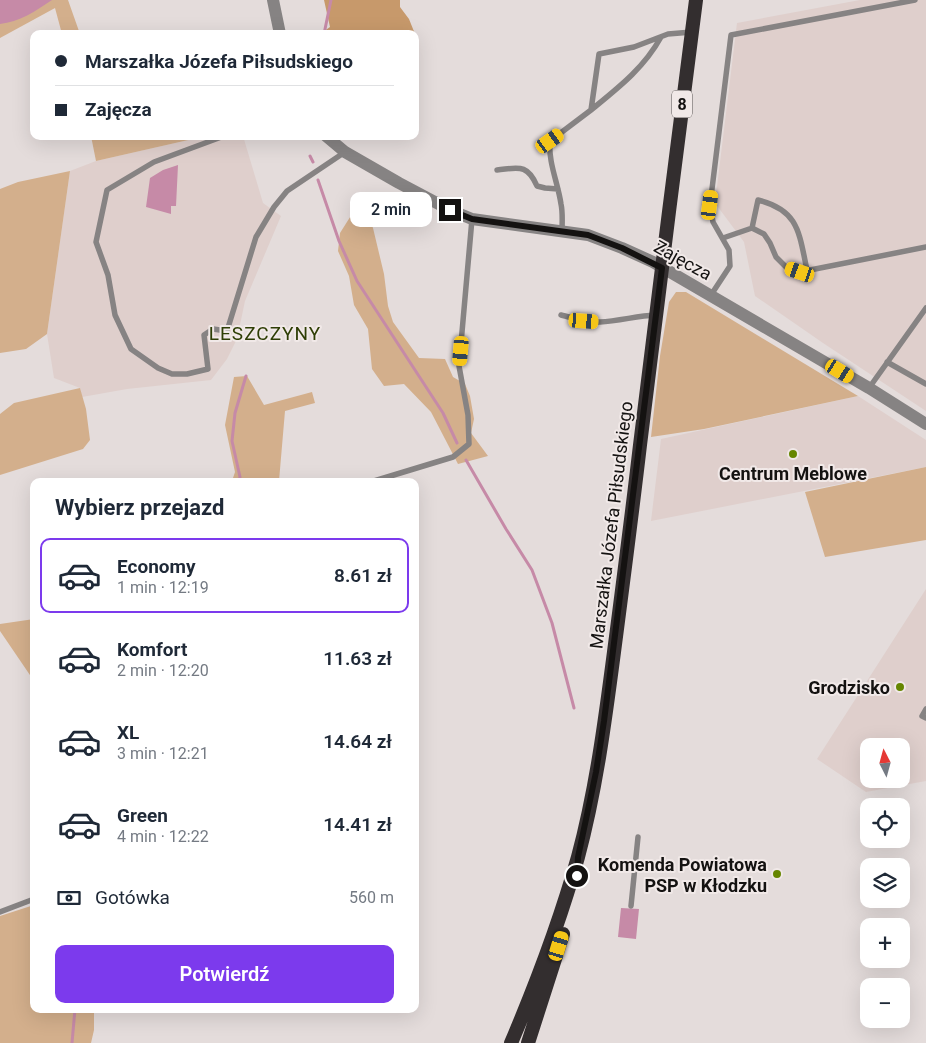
<!DOCTYPE html>
<html lang="pl">
<meta charset="utf-8">
<style>
:root{--surface:#fff;--page:#f2f2f3;--text:#1f2937;--muted:#747a83;--line:#e0e1e3;--accent:#7c3aed}
body{margin:0;font-family:Roboto,sans-serif;background:var(--page);color:var(--text);height:100vh;display:flex;flex-direction:column;font-size:19px;white-space:nowrap}
*{box-sizing:border-box;margin:0}
p{font-size:16px;color:var(--muted)}
.icon{flex:none;width:28px;height:28px;fill:none;stroke:currentColor;stroke-width:2;stroke-linecap:round;stroke-linejoin:round}
.map{position:relative;flex:1;overflow:hidden}
.details{position:absolute;left:30px;top:478px;width:389px;height:535px;display:flex;flex-direction:column;background:var(--surface);border-radius:10px;box-shadow:0 5px 20px #0002}
.details>*{flex:none}
.banner{position:absolute;left:30px;top:30px;width:389px;height:110px;border-radius:10px;box-shadow:0 5px 20px #0002;display:grid;align-content:center;height:110px;padding:0 25px;background:var(--surface)}
.needle{width:32px;rotate:354deg}
.buttons{position:absolute;left:860px;top:738px;display:grid;gap:10px}
.buttons a{display:grid;place-items:center;width:50px;height:50px;border-radius:10px;background:var(--surface);box-shadow:0 5px 20px #0002;font-size:25px}
.end{position:absolute;width:22px;height:22px;margin:-11px;border:6px solid #141211;background:#fff;box-shadow:0 0 0 2px #fff}
.from{border-radius:50%}
.bubble{position:absolute;height:35px;border-radius:10px;background:var(--surface);box-shadow:0 5px 20px #0002;font-size:16px;font-weight:600;line-height:35px;text-align:center}
.car{position:absolute;width:15px;height:30px;margin:-15px -8px;border-radius:6px;box-shadow:0 0 4px 1px #0007;background:linear-gradient(#f5c518 24%,#345 0 40%,#f5c518 0 76%,#345 0 86%,#f5c518 0)}
.banner b{display:flex;align-items:center;gap:18px;height:48px;font-size:19px}
.banner b+b{border-top:1px solid var(--line)}
.banner i{width:12px;height:12px;background:var(--text)}
ul{padding:0;list-style:none}
li{display:flex;align-items:center;gap:15px;height:75px;margin:0 10px 8px;padding:0 15px;border:2px solid transparent;border-radius:10px}
li div{flex:1}
li b{display:block;font-size:19px}
li em{font-style:normal;font-weight:600}
li.active{border-color:var(--accent)}
li>.icon{width:45px;height:45px;stroke-width:1.5}
h2{padding:0 25px;font-size:22px;line-height:60px}
.pay{display:flex;align-items:center;gap:12px;height:55px;padding:0 25px;font-size:19px}
.pay p{margin-inline-start:auto}
.action{display:flex;gap:10px;margin-top:auto;padding:10px 25px}
.action a{flex:1;height:58px;border-radius:10px;background:var(--accent);color:#fff;font-size:20px;font-weight:600;line-height:58px;text-align:center}
.map>svg:first-child{display:block}
.built{fill:#dfcfcc;fill-rule:evenodd}
.green{fill:#d3af8c}
.forest{fill:#c7996b}
.water{fill:#c68aa7}
.lines{fill:none;stroke-linecap:round;stroke-linejoin:round}
.stream{stroke:#c68aa7;stroke-width:3}
.service{stroke:#868383;stroke-width:5.5}
.tertiary{stroke:#868383;stroke-width:12}
.trunk{stroke:#332e2f;stroke-width:14}
.route{stroke:#141211;stroke-width:6}
.poi-dot{fill:#668600;stroke:#f1e9e8;stroke-width:2}
.labels{text-anchor:middle;dominant-baseline:central;stroke-width:4;stroke-linejoin:round;paint-order:stroke}
.shield{fill:#f1e9e8;stroke:#565252;stroke-width:1}
.shield-label{font-size:16px;font-weight:bold;fill:#141211}
.street-label{font-size:18px;fill:#141211;stroke:#f1e9e8}
.poi-label{font-size:18px;font-weight:bold;fill:#141211;stroke:#f1e9e8;text-anchor:end}
.neighbourhood-label{font-size:19px;letter-spacing:1px;fill:#2e3e05;stroke:#f1e9e8}
</style>
<div class="map">
<svg width="926" height="1043" viewBox="0 0 926 1043">
<rect width="100%" height="100%" fill="#e4dcdb"/>
<path class="built" d="M860 0H926V411L823 343 755 296 744 242 715 203 737 23Z
M206 136H243L263 203 281 216 245 301 237 339 227 359 211 380 127 389 82 397 80 388 54 378 47 334 70 171 96 161Z
M858 396 926 440V467L651 521 661 439Z
M926 589V781L866 792 817 759ZM869 746H901V779H869Z"/>
<path class="green" d="M0 0H68L80 34H62L55 8 0 38Z
M91 136H206L96 161Z
M70 171 47 334 26 349 0 353V189L18 182Z
M360 212 369 219 373 228 384 274 388 306 393 322 419 358 445 359 453 377 465 384 470 396 474 419 471 433 488 456 458 464 431 412 404 384 384 386 372 369 368 329 354 305 349 276 338 251 340 233 352 214Z
M676 292H686L858 396 704 429 651 437 660 356 669 302Z
M247 376 264 405 312 392 315 403 285 411 279 481H232L235 472 225 425 234 377Z
M80 388 86 409 90 440 83 449 0 475V414L14 403Z
M926 467V540L825 557 805 492Z
M34 619V681L0 631V624Z
M34 905V1009H94V1030L91 1043H0V916Z"/>
<path class="forest" d="M324 0H400V7L409 19 415 34H320L330 27Z"/>
<path class="water" d="M0 0H52C36 11 19 22 0 24Z
M178 165 176 206H171V214L146 207 150 178 163 170Z
M621 908 639 909 636 939 618 937Z"/>
<g class="lines">
<path class="stream" d="M324 34 331 0
M310 156 313 162
M318 180 339 241 357 281 443 413 457 443
M466 460 506 529 532 570 552 623 574 708
M239 481 240 477 232 441 235 413 246 376
M72 1043 75 1009"/>
<path class="service" d="M591 110C618 88 644 68 661 37
M224 136 154 162 107 190 96 242 108 275 115 315 131 349 158 368 172 374H187L208 369 204 335 213 329 227 331 256 237 274 207 287 191 345 152
M497 170C518 168 527 163 537 186L545 188 558 189
M752 228 758 200C799 210 799 233 807 270
M562 232C562 223 563 213 561 204 558 183 548 162 550 141L591 110 599 54 634 47 668 34 692 32
M723 238 752 228 764 234 770 243 776 257 786 267 800 272 926 247
M711 295 730 266 729 250 713 222 710 205 731 35 915 0
M561 315C574 318 587 323 600 322 619 321 637 316 655 315
M887 362 926 384
M869 388 926 308
M374 481 453 457 469 444 468 415 459 366 472 219
M926 709 922 716 926 718
M631 906 638 837
M0 912 34 899"/>
<path class="tertiary" d="M273 0 280 34
M326 136 345 152 399 183 450 210 472 219 588 235 622 248 653 262 869 388 926 424"/>
<path class="trunk" d="M511 1043C537 982 560 921 578 857 596 790 605 721 614 652 623 583 632 514 640 445 658 297 677 148 696 0
M528 1043 563 934"/>
</g>
<g class="lines">
<path class="route" d="M450 210 472 219 588 235 622 248 662 268 604 721 596 772 578 857 577 876"/>
</g>
<g class="poi-dot">
<circle cx="793" cy="454" r="5"/>
<circle cx="900" cy="687" r="5"/>
<circle cx="777" cy="874" r="5"/>
</g>
<g class="labels">
<rect class="shield" x="672" y="90.5" width="20" height="27" rx="4"/>
<g class="shield-label">
<text x="682" y="104">8</text>
</g>
<g class="street-label">
<text transform="translate(683 260) rotate(29)">Zajęcza</text>
<text transform="translate(611 525) rotate(-83)">Marszałka Józefa Piłsudskiego</text>
</g>
<g class="poi-label">
<text x="793" y="473" text-anchor="middle">Centrum Meblowe</text>
<text x="890" y="687">Grodzisko</text>
<text x="767" y="864">Komenda Powiatowa<tspan x="767" dy="21">PSP w Kłodzku</tspan></text>
</g>
<g class="neighbourhood-label">
<text x="265" y="333">LESZCZYNY</text>
</g>
</g>
</svg>
<div class="buttons">
<a><svg class="needle" viewBox="-14 -14 28 28"><path d="M0-13l5 13h-10z" fill="#e53935"/><path d="M0 13l5-13h-10z" fill="#747a83"/></svg></a>
<a><svg class="icon" aria-label="locate" viewBox="0 0 24 24"><circle cx="12" cy="12" r="6"/><path d="M12 2v4M12 18v4M2 12h4M18 12h4"/></svg></a>
<a><svg class="icon" aria-label="layers" viewBox="0 0 24 24"><path d="M12 4l9 5-9 5-9-5zM3 14l9 5 9-5"/></svg></a>
<a>+</a>
<a>−</a>
</div>
<i class="end from" style="left:577px;top:876px"></i>
<i class="end" style="left:450px;top:210px"></i>
<div class="bubble" style="left:350px;top:192px;width:82px">2 min</div>
<i class="car" style="left:550px;top:141px;rotate:55deg"></i>
<i class="car" style="left:710px;top:205px;rotate:7deg"></i>
<i class="car" style="left:800px;top:272px;rotate:289deg"></i>
<i class="car" style="left:584px;top:321px;rotate:94deg"></i>
<i class="car" style="left:461px;top:351px;rotate:185deg"></i>
<i class="car" style="left:840px;top:371px;rotate:121deg"></i>
<i class="car" style="left:559px;top:946px;rotate:17deg"></i>
<div class="banner">
<b><i class="from"></i>Marszałka Józefa Piłsudskiego</b>
<b><i></i>Zajęcza</b>
</div>
<section class="details">
<h2>Wybierz przejazd</h2>
<ul>
<li class="active"><svg class="icon" aria-label="car" viewBox="0 0 24 24"><path d="M5 17H2v-5l4-1 3-4h7l3 4 3 1v5h-3M9 17h6M6 11h13"/><circle cx="7" cy="17" r="2"/><circle cx="17" cy="17" r="2"/></svg><div><b>Economy</b><p>1 min · 12:19</p></div><em>8.61 zł</em></li>
<li><svg class="icon" aria-label="car" viewBox="0 0 24 24"><path d="M5 17H2v-5l4-1 3-4h7l3 4 3 1v5h-3M9 17h6M6 11h13"/><circle cx="7" cy="17" r="2"/><circle cx="17" cy="17" r="2"/></svg><div><b>Komfort</b><p>2 min · 12:20</p></div><em>11.63 zł</em></li>
<li><svg class="icon" aria-label="car" viewBox="0 0 24 24"><path d="M5 17H2v-5l4-1 3-4h7l3 4 3 1v5h-3M9 17h6M6 11h13"/><circle cx="7" cy="17" r="2"/><circle cx="17" cy="17" r="2"/></svg><div><b>XL</b><p>3 min · 12:21</p></div><em>14.64 zł</em></li>
<li><svg class="icon" aria-label="car" viewBox="0 0 24 24"><path d="M5 17H2v-5l4-1 3-4h7l3 4 3 1v5h-3M9 17h6M6 11h13"/><circle cx="7" cy="17" r="2"/><circle cx="17" cy="17" r="2"/></svg><div><b>Green</b><p>4 min · 12:22</p></div><em>14.41 zł</em></li>
</ul>
<div class="pay"><svg class="icon" aria-label="cash" viewBox="0 0 24 24"><path d="M3 7h18v10H3z"/><circle cx="12" cy="12" r="2"/></svg>Gotówka<p>560 m</p></div>
<div class="action"><a>Potwierdź</a></div>
</section>
</div>
